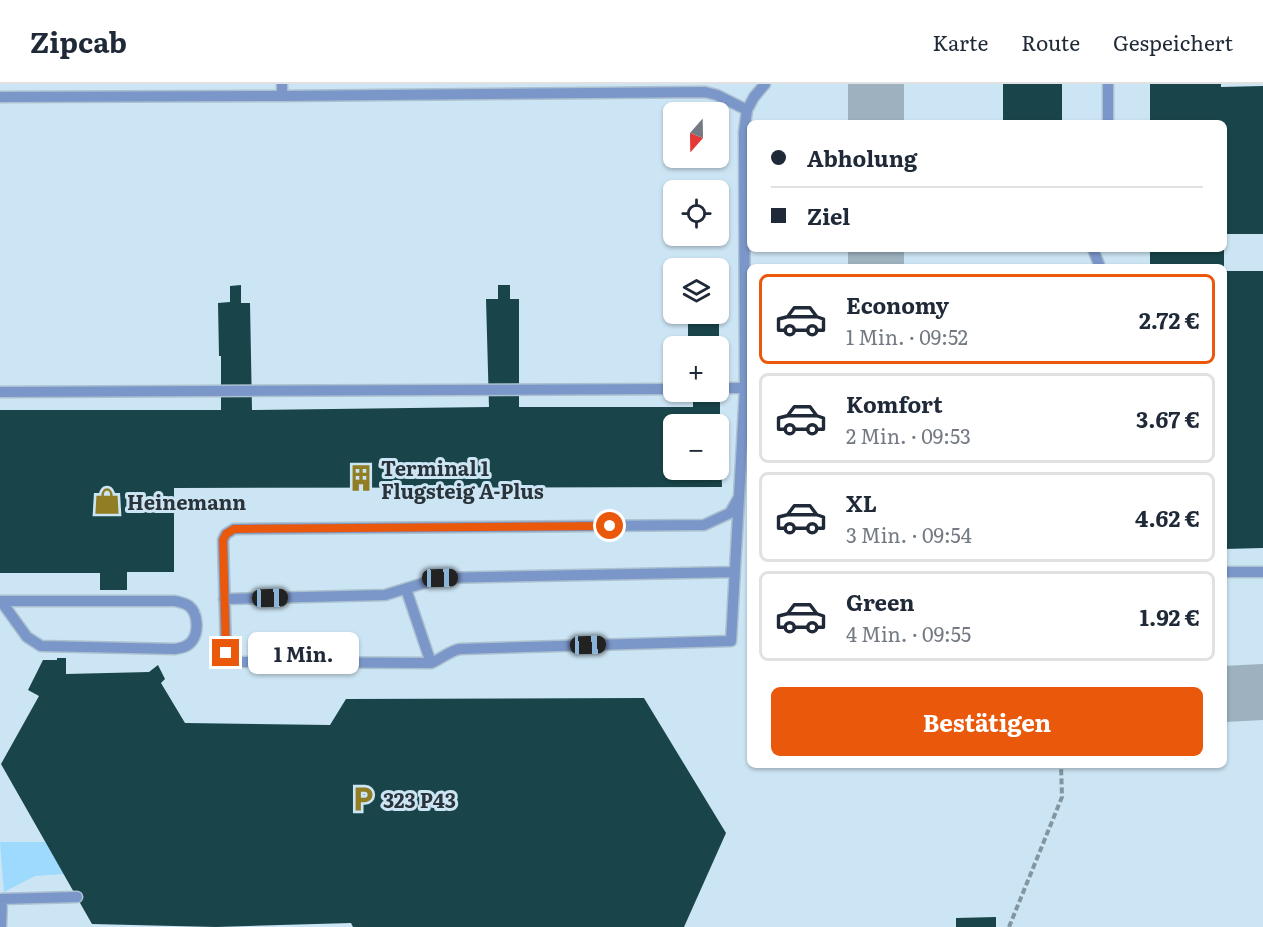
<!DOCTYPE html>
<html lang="de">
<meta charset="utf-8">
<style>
:root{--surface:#fff;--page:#f2f2f3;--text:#1f2937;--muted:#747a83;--line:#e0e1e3;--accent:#ea580c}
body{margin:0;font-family:Literata,serif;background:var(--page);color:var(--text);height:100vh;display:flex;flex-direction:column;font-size:22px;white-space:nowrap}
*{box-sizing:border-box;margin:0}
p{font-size:20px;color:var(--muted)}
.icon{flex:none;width:33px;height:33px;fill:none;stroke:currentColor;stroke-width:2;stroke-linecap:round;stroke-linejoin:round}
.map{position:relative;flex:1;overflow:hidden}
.side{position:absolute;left:747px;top:180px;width:480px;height:504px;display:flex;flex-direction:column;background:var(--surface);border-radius:9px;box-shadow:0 2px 4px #0004}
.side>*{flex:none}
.banner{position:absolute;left:747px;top:36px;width:480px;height:132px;border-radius:9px;box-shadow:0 2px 4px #0004;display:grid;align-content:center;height:132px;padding:0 24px;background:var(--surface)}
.needle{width:39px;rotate:200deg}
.controls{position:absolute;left:663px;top:18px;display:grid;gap:12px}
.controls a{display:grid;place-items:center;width:66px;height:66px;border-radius:9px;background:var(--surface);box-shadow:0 2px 4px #0004;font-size:30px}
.end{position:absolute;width:27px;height:27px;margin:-14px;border:8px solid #ea580c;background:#fff;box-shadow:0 0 0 3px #fff}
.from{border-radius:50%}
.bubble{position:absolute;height:42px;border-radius:9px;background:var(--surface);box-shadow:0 2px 4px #0004;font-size:20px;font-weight:700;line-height:42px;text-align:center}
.car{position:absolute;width:18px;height:36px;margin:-18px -9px;border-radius:8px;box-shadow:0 0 4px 2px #0007;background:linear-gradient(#222 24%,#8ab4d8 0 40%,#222 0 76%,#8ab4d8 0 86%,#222 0)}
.banner b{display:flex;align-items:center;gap:21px;height:57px;font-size:22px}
.banner b+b{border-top:2px solid var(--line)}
.banner i{width:15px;height:15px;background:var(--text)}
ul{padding:10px 0 0;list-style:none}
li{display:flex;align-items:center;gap:18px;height:90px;margin:0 12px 9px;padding:0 12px;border:3px solid var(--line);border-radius:9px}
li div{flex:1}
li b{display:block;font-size:22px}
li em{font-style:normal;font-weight:700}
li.selected{border-color:var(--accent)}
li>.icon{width:54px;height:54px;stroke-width:1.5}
.cta{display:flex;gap:12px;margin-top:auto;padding:12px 24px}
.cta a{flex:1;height:69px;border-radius:9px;background:var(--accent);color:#fff;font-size:24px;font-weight:700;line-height:69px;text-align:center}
header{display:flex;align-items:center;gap:36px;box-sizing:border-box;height:84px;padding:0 30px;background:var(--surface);border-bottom:2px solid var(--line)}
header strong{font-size:28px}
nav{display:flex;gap:33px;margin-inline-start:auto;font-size:21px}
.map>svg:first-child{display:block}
.green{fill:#9ddafe}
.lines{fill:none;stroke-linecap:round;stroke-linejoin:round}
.taxiway{stroke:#9db2be;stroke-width:56}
.building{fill:#19454a}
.service-casing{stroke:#abc1cf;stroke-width:13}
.path{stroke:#8295a0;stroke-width:4;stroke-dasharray:6 3;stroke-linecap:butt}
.service{stroke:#7b96c9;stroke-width:10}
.route{stroke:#ea580c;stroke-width:8}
.labels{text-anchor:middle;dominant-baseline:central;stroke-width:6;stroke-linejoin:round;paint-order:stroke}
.poi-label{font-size:20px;font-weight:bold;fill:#293339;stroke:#cce5f4;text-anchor:start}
</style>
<header>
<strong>Zipcab</strong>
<nav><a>Karte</a><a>Route</a><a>Gespeichert</a></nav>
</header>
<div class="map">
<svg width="1263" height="843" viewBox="0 0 1263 843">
<rect width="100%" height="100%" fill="#cce5f4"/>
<path class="green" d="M0 758H45L64 790 35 792 4 808Z"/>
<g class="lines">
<path class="taxiway" d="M876 39V0
M876 183V165
M1224 610 1263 608"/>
</g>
<path class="building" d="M1003 0H1062V39H1003Z
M1150 0H1221V3L1263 2V150H1224V39H1150Z
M1150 165H1224V183H1150Z
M1224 187H1263V464L1224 465Z
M241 201V219H250L252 326 489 323 486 215H498V201H510V215H519V323H693V308H720V340H674V386H718V343H720L722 403 174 404V488H127V506H100V489H0V326H221V272H219L218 219 230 218V202Z
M688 230H719V262H688Z
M57 574H66V590L149 588 158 581 165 595 161 599 185 639 330 641 346 615 644 614 726 749 684 843H353L351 839 216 843 92 840 1 680 39 612 28 606 43 576H57Z
M996 833V843H956V834Z"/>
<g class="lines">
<defs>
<path id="service" d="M282 0V12L705 8 717 11 747 26 754 13 765 0
M1108 0V39
M0 13 282 12
M1093 165 1100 183
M718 304H745
M0 308 674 305
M739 413 731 557 460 565C449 567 441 575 431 579L237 578 232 576 226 569 223 456 226 450 234 445 704 441 730 429 739 413 745 304 744 48 747 26
M1224 488H1263
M406 505 431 579
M224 515 385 511 440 494 735 488
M0 517H175C179 518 185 519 189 522 198 529 199 548 192 557 188 563 181 564 175 565L41 562 27 553 1 517
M0 815 77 813
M1 843 2 815"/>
</defs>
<use href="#service" class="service-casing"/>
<path class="path" d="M1009 843 1062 713 1061 681"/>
<use href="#service" class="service"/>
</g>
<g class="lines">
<path class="route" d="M226 569 223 456 226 450 234 445 610 442"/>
</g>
<defs>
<symbol id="building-bare" viewBox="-9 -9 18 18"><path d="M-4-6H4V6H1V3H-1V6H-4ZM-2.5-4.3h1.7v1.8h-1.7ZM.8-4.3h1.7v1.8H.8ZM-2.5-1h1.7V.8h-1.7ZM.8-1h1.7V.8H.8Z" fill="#917d23" stroke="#cce5f4" stroke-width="2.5" paint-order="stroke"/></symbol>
<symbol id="shop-bare" viewBox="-9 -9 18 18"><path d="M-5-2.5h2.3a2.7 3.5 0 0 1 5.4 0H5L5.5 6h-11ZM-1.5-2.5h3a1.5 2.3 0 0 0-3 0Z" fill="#917d23" stroke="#cce5f4" stroke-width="2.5" paint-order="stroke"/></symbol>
<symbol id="parking-bare" viewBox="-9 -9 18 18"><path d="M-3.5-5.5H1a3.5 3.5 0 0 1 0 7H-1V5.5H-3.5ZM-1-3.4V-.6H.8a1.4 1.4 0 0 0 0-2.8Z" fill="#917d23" stroke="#cce5f4" stroke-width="2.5" paint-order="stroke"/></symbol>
</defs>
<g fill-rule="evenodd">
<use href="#building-bare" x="342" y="375" width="38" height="38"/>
<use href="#shop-bare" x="88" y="398" width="38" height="38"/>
<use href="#parking-bare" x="344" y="696" width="38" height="38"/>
</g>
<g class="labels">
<g class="poi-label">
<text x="381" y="383">Terminal 1<tspan x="381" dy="23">Flugsteig A-Plus</tspan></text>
<text x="127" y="417">Heinemann</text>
<text x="383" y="715">323 P43</text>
</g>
</g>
</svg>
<div class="controls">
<a><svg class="needle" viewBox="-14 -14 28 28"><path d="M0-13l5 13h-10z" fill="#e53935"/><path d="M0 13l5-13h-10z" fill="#747a83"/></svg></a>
<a><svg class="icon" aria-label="locate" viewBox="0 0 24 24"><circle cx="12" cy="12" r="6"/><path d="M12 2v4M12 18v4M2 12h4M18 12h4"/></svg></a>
<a><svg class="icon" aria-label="layers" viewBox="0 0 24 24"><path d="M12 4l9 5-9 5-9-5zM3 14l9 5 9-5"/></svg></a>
<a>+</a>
<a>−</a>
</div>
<i class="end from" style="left:610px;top:442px"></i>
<i class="end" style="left:226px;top:569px"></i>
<div class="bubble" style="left:248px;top:548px;width:111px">1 Min.</div>
<i class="car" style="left:440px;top:494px;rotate:89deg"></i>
<i class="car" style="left:270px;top:514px;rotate:89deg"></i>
<i class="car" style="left:588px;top:561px;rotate:88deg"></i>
<div class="banner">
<b><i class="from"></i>Abholung</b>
<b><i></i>Ziel</b>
</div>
<section class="side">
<ul>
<li class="selected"><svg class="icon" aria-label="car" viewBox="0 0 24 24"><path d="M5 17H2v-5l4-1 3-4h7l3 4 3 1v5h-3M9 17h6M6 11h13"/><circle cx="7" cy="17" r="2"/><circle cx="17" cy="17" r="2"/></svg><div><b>Economy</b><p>1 Min. · 09:52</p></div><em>2.72 €</em></li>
<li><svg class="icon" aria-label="car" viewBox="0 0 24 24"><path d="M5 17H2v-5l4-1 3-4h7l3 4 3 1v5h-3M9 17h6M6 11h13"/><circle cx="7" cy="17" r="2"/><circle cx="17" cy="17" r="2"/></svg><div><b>Komfort</b><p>2 Min. · 09:53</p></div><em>3.67 €</em></li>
<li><svg class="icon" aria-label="car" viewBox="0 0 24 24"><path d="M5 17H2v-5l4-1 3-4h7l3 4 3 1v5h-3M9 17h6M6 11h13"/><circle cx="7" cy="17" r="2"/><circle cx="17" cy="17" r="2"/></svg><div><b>XL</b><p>3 Min. · 09:54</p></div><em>4.62 €</em></li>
<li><svg class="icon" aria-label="car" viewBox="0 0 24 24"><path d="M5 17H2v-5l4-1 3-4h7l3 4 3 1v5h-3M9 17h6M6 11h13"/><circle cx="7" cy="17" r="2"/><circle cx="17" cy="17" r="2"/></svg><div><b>Green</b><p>4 Min. · 09:55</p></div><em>1.92 €</em></li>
</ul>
<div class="cta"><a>Bestätigen</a></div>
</section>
</div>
